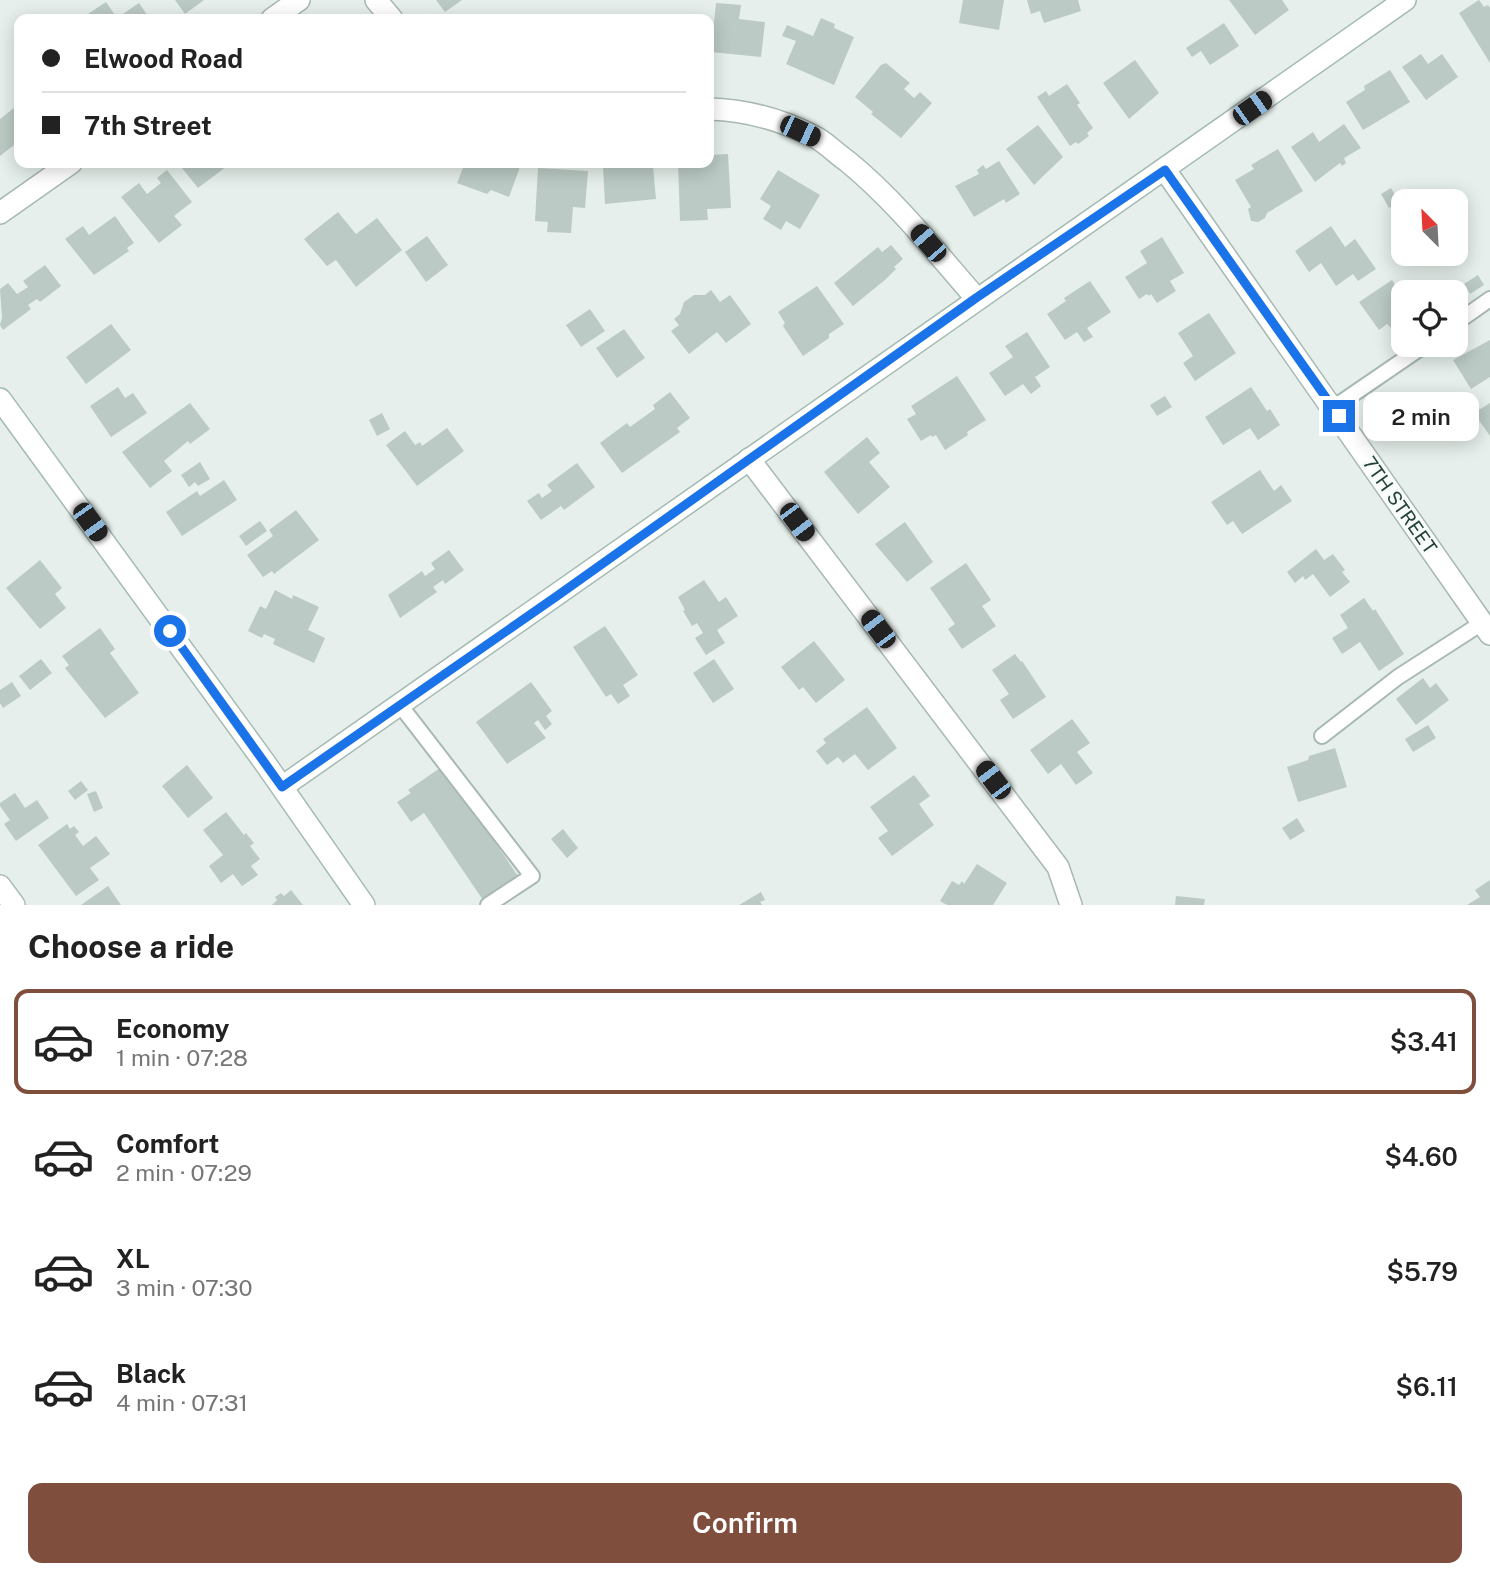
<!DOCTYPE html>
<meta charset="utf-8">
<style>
:root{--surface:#fff;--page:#f6f6f6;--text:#222;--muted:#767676;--line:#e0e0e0;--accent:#804e3d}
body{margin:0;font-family:"Public Sans",sans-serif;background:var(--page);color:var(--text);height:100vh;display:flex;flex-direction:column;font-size:26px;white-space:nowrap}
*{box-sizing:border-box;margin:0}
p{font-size:23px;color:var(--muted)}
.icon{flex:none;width:38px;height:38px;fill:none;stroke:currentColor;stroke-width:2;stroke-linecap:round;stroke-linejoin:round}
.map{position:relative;height:905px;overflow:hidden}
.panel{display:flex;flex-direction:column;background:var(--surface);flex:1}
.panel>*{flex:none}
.top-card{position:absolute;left:14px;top:14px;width:700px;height:154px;border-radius:14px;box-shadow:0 4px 18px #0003;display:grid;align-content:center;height:154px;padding:0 28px;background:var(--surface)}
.needle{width:46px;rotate:336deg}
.buttons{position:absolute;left:1391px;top:189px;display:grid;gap:14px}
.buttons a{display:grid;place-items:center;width:77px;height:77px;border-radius:14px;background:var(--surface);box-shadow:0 4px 18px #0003;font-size:35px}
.end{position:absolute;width:32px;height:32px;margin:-16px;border:9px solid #1a73e8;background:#fff;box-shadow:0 0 0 4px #fff}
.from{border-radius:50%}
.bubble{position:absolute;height:49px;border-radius:14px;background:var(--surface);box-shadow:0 4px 18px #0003;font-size:23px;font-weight:600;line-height:49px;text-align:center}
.car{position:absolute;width:21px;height:42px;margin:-21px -10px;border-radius:9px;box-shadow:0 0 5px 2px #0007;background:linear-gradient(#222 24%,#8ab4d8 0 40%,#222 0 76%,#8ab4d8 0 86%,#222 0)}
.top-card b{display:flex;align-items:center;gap:24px;height:66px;font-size:26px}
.top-card b+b{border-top:2px solid var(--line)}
.top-card i{width:18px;height:18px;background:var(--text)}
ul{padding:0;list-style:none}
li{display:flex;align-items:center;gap:21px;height:105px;margin:0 14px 10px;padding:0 14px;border:4px solid transparent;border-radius:14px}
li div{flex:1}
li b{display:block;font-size:26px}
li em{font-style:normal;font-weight:600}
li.on{border-color:var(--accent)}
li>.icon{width:63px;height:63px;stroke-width:1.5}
h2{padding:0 28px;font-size:32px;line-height:84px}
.primary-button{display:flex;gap:14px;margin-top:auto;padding:14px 28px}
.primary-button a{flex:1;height:80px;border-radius:14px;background:var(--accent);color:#fff;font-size:28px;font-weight:600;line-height:80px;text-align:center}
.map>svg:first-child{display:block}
.building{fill:#bbcac4}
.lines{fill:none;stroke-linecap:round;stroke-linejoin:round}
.lane-casing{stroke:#a8b8b2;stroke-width:18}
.street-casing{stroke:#a8b8b2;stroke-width:24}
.secondary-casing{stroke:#a4bbb3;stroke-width:24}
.lane{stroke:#fff;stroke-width:14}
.street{stroke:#fff;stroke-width:21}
.secondary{stroke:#fff;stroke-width:21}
.route{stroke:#1a73e8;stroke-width:9}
.labels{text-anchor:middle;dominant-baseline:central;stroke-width:6;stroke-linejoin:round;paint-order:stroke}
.street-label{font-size:19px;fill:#24423a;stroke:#f7fbf9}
</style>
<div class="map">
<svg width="1490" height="905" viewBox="0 0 1490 905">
<rect width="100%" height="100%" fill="#e6efeb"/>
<path class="building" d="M175 0H204L185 14Z
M436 0H462L445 12Z
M963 0H1004L999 30 959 23Z
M1027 0H1078L1081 11 1044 23 1040 11 1031 14Z
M1229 0H1282L1289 10 1255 35Z
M1479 0 1484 7 1488 5 1490 8V63L1459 13Z
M106 2 117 18 139 3 150 19H91L88 14Z
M716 3 741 5 739 19 765 22 761 57 711 52Z
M821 18 835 24 834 28 854 37 834 85 786 64 796 41 782 36 787 25 813 36Z
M1224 23 1239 46 1210 65 1201 51 1192 57 1186 48Z
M1421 54 1428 64 1442 54 1458 77 1426 100 1402 67Z
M1135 60 1159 93 1129 119 1103 83Z
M886 63 910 83 904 89 914 98 920 92 932 103 901 138 871 114 873 112 855 97 881 65Z
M1390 70 1410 102 1363 130 1346 102 1365 90 1364 86Z
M1067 84 1080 103 1077 105 1093 128 1087 133 1089 136 1078 144 1076 142 1070 146 1037 97 1046 91 1049 96Z
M19 104V141L0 156V119Z
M1344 124 1361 148 1344 158 1346 163 1342 166 1340 163 1315 182 1291 147 1313 132 1319 142Z
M1038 125 1063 157 1034 185 1006 149Z
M1278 149 1303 191 1267 213 1265 218 1258 222 1251 221 1248 209 1251 207 1235 180 1254 169 1251 165Z
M728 154 731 208 707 209 708 220 680 221 678 163H709V155Z
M999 161 1020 194 1006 203 1004 199 974 217 955 186 979 174 977 170 983 165 986 169Z
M178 163H231L198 188Z
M465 163H508L520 167 509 197 491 190 487 194 457 183Z
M632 165 634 168 653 166 656 199 605 204 603 167Z
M538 168 588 171 585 208 573 207 571 233 547 232 548 222 535 221Z
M167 170 192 202 174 216 182 225 159 243 121 197 139 183 147 194 161 183 157 178Z
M778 170 820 195 800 229 786 221 781 230 763 219 771 206 760 199Z
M1391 188 1399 202 1389 208 1381 194Z
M338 212 356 234 377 218 402 250 356 287 336 260 327 266 304 239Z
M115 216 134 243 127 248 129 251 94 275 65 239 83 226 89 235Z
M1331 226 1345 247 1355 239 1376 269 1358 281 1353 274 1336 286 1321 263 1309 272 1295 251Z
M427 236 448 265 426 282 405 252Z
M1162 237 1184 273 1170 281 1176 291 1157 303 1151 294 1149 296 1147 294 1139 299 1125 277 1147 263 1140 251Z
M891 245 903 259 894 267 896 269 886 279 853 306 834 283 878 247 882 252Z
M45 265 61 286 40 302 37 299 28 305 31 309 3 330 0 325 2 317 0 289 8 283 17 294 28 287 23 281Z
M1478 275 1484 285 1470 294 1464 284Z
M1392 280 1400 292 1405 288 1407 292H1404V312L1400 315 1404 319 1391 328 1387 324 1379 330 1359 302Z
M1090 281 1111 312 1087 328 1093 337 1084 342 1077 332 1065 340 1047 314 1066 301 1064 298Z
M1459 283 1467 298 1456 304V292H1444Z
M817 286 844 324 829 334V338L803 356 783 326 785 323 778 312Z
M711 290 720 302 730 295 751 324 726 343 717 332 689 354 671 331 679 325 674 319 680 314 684 302 694 295H705Z
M590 309 605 331 581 347 566 325Z
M1209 313 1236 353 1195 381 1183 363 1193 356 1178 333Z
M111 324 131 350 86 384 66 357Z
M624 329 645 358 617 378 596 348Z
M1027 332 1050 367 1035 377 1041 386 1031 394 1023 384 1005 396 989 373 1013 357 1005 346Z
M1490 340V377L1471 389 1453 360Z
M957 376 986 420 967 432 968 435 945 450 936 435 932 437 931 435 921 441 907 419 916 414 911 406Z
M118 387 125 398 133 393 147 413 111 437 90 406Z
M1251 387 1267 411 1270 409 1280 425 1258 440 1250 428 1223 445 1205 417Z
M670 392 690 418 677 428 680 432 622 473 600 443 627 423 630 427 655 409 653 405Z
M1165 396 1172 407 1157 416 1150 405Z
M190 403 210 429 190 444 188 441 164 461 172 471 150 488 122 452Z
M1490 403V436L1474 413Z
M382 413 390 429 377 436 369 420Z
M447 428 464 451 417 486 386 445 405 431 415 445 420 442 422 446Z
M867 437 880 453 869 462 890 487 858 514 824 472Z
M200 462 210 479 198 486 195 482 189 487 181 475Z
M577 463 595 487 564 510 561 506 541 520 527 501 539 493 542 498 552 491 547 485Z
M1260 470 1274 491 1281 485 1292 501 1242 534 1233 521 1227 525 1211 502Z
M224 480 237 500 182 536 166 512 197 491 200 496Z
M296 510 319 540 274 574 272 571 263 577 247 555 273 536 269 530Z
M260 521 267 531 246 546 239 536Z
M905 522 933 562 907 582 875 544Z
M1316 549 1324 560 1333 554 1345 570 1342 572 1350 582 1330 597 1313 574 1305 580 1303 576 1295 583 1287 572Z
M449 550 464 570 445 584 443 580 433 587 437 592 400 618 388 595 422 571 425 576 435 569 431 563Z
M40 560 62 588 55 594 66 608 40 629 6 588Z
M966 563 991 600 982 606 996 626 962 649 948 629 955 624 930 588Z
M704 580 719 602 726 597 738 616 717 630 725 643 706 655 695 638 703 633 697 623 692 626 683 611 685 610 678 597Z
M275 590 292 599 293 595 319 607 308 630 325 638 314 663 273 644 275 639 264 634 262 638 248 631 260 606 266 609Z
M1364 598 1373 611 1375 609 1404 654 1379 671 1360 642 1342 654 1332 638 1348 628 1340 615Z
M605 626 638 675 623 685 630 696 618 704 611 694 606 697 573 647Z
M100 628 115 649 110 653 139 693 105 718 65 668 69 665 62 656Z
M814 641 845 680 816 703 803 687 799 690 781 667Z
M1015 654 1021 662 1022 661 1046 697 1013 719 1000 700 1009 694 992 670Z
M41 659 52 673 30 690 19 676Z
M714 659 734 689 713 703 693 673Z
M1423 678 1430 688 1436 683 1449 700 1416 725 1396 699Z
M12 682 21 696 3 708 0 703V690Z
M531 682 552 711 546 716 552 724 545 730 538 720 534 723 546 738 507 764 476 722Z
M867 707 897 748 868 770 855 754 843 763 838 757 827 765 816 751 826 743 823 739Z
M1072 719 1090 743 1077 752 1093 773 1076 785 1061 764 1048 774 1030 750Z
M1428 725 1436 738 1413 752 1405 739Z
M1335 748 1347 787 1298 802 1287 767 1308 760 1309 756Z
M187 765 213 798 188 818 162 786Z
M443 766 520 879 485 903 424 813 411 822 397 802 411 793 408 790Z
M914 775 930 796 919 804 934 825 892 856 878 838 888 831 870 807Z
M81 781 88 790 75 800 68 791Z
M96 791 103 808 94 812 87 794Z
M15 793 25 808 37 800 49 818 16 841 4 824 10 820 0 806V803Z
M226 812 244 835 246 833 254 843 250 846 260 859 251 866 258 875 242 886 233 874 221 883 209 866 223 855 203 830Z
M1297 818 1305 831 1290 840 1282 828Z
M67 824 70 829 74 826 79 832 75 835 83 846 96 836 110 854 90 868 99 880 76 896 38 845Z
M563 829 578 848 567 858 551 839Z
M977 864 1007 883 993 905H947L940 901 952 881 959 885 962 881 964 884Z
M1490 880V905H1467L1480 897 1475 890Z
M108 886 121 905H81Z
M291 890 303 905H272L277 900 275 897 281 893 284 896Z
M761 892 765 900 760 902 762 905H739Z
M1176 896 1205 899 1204 905H1175Z"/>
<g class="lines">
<defs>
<path id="lane" d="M1456 323 1490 299
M1333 408 1425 345
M400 705 532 876 488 905
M1322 736 1398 677 1482 623"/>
<path id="street" d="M376 0 392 19
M272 19 299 0
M709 109C747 110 783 120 817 138 827 144 837 154 847 161 895 200 935 251 976 298
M1165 170 1490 634
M0 213 71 163
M749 459 1058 867 1071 905
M0 886 14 905"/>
<path id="secondary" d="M0 399 265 763 364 905
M282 787 1405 0"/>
</defs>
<use href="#lane" class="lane-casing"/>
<use href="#street" class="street-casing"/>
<use href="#secondary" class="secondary-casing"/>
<use href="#lane" class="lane"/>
<use href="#street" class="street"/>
<use href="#secondary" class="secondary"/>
</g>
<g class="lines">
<path class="route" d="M170 631 282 787 557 596 976 298 1165 170 1339 416"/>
</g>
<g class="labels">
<g class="street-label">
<text transform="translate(1400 505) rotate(55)">7TH STREET</text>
</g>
</g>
</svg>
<div class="buttons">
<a><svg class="needle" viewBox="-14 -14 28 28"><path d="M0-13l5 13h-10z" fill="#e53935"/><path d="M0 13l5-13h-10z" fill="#767676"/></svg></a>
<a><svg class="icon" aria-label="locate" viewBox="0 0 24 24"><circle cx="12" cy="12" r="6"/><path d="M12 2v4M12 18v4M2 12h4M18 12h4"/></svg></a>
</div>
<i class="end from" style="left:170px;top:631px"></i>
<i class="end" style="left:1339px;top:416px"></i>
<div class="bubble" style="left:1363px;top:392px;width:116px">2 min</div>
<i class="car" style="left:1252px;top:108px;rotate:55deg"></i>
<i class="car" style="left:800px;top:131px;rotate:115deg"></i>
<i class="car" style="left:928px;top:243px;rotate:319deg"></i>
<i class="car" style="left:90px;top:522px;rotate:144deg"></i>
<i class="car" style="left:797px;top:522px;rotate:143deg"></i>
<i class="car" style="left:878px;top:629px;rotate:323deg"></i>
<i class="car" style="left:993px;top:780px;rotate:323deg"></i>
<div class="top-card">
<b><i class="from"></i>Elwood Road</b>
<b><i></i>7th Street</b>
</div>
</div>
<section class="panel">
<h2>Choose a ride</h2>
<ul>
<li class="on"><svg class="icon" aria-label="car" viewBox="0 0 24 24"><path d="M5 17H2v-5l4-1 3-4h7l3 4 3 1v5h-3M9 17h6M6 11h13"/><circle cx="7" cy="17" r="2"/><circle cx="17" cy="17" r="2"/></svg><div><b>Economy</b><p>1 min · 07:28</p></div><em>$3.41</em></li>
<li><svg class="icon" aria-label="car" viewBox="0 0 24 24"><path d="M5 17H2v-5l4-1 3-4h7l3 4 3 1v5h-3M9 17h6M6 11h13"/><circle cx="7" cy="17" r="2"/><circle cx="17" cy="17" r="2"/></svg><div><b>Comfort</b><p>2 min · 07:29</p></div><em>$4.60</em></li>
<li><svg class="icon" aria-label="car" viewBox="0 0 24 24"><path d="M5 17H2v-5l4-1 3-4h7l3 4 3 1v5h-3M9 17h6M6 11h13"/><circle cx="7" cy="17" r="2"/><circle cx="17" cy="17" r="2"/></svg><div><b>XL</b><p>3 min · 07:30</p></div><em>$5.79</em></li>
<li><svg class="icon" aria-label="car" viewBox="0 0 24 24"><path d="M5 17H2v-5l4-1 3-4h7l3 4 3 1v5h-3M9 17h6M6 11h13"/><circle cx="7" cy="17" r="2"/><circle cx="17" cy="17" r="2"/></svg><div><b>Black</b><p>4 min · 07:31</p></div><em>$6.11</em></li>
</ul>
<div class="primary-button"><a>Confirm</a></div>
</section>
